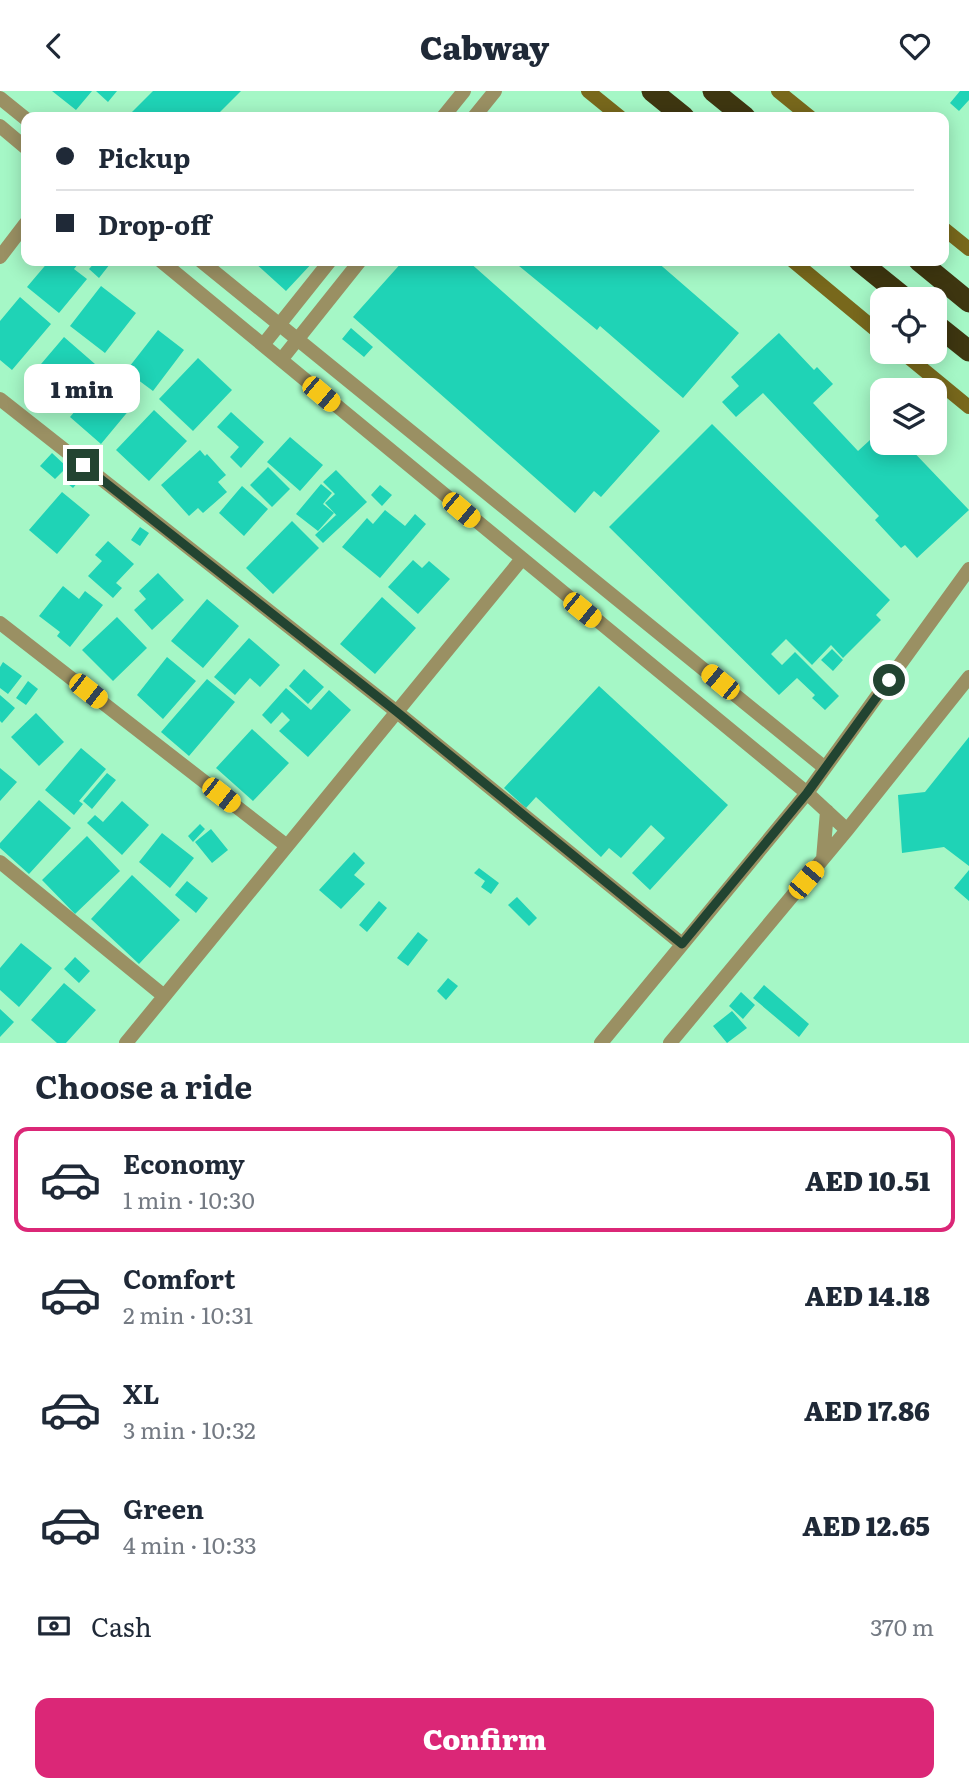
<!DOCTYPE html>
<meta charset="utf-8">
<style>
:root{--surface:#fff;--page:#f2f2f3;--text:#1f2937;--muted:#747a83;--line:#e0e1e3;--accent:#db2777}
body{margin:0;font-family:Literata,serif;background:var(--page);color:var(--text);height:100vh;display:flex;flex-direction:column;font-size:26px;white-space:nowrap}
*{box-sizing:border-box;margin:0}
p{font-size:23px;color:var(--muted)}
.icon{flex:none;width:38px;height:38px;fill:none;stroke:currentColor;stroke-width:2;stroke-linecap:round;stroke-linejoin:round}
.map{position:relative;height:952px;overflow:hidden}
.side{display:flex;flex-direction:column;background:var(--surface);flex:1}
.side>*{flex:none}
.top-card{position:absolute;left:21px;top:21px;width:928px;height:154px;border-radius:14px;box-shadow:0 4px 18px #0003;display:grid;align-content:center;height:154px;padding:0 35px;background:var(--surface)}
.controls{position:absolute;left:870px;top:196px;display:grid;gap:14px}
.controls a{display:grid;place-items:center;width:77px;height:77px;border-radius:14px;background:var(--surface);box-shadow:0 4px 18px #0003;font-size:35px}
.end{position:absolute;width:32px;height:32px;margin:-16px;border:9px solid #224431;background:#fff;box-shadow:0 0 0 4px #fff}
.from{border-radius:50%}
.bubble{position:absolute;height:49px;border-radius:14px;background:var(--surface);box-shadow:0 4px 18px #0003;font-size:23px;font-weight:800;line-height:49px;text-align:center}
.car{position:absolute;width:21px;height:42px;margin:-21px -10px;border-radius:9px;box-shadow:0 0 5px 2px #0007;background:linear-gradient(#f5c518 24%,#345 0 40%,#f5c518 0 76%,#345 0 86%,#f5c518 0)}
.top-card b{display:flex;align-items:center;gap:24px;height:66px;font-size:26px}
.top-card b+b{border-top:2px solid var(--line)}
.top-card i{width:18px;height:18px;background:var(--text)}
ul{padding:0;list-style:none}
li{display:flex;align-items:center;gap:21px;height:105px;margin:0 14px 10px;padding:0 21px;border:4px solid transparent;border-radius:14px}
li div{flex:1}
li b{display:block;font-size:26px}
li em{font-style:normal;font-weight:800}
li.selected{border-color:var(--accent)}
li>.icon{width:63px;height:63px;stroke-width:1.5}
h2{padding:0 35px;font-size:32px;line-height:84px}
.pay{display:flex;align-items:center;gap:18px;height:77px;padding:0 35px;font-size:26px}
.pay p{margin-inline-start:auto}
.cta{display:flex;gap:14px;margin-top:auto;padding:14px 35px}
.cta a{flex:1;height:80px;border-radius:14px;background:var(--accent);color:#fff;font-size:28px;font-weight:800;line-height:80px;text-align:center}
header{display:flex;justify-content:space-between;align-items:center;height:91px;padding:0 35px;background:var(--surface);font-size:32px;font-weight:800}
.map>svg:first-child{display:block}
.building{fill:#1fd3b6}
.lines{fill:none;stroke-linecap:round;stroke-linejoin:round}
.minor{stroke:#9a9063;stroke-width:14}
.secondary{stroke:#78681c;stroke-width:14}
.motorway{stroke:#3e3610;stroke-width:21}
.route{stroke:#224431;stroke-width:9}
</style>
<header><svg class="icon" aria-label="back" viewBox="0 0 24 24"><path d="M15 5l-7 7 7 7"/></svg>Cabway<svg class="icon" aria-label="heart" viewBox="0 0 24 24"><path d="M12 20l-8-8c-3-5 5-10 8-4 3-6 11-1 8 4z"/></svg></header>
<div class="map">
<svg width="969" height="952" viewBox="0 0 969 952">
<rect width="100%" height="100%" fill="#a5f7c6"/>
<path class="building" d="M52 0H92L76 19Z
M96 0H117L108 11Z
M153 0H241L215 26H127Z
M960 0H969V9L959 20 950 12Z
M49 170H74L78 173 74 178 87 188 59 222 27 196Z
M96 170H107L110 173 99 187 89 178Z
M253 170H314L286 200Z
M403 170H468L660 340 601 406 594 400 575 422 353 226Z
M513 170H656L739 242 683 307 600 235 597 239Z
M101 195 136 222 105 262 70 235Z
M20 206 51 233 12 279 0 269V230Z
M351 237 373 256 364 266 342 248Z
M158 239 184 259 153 300 126 280Z
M779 242 814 279 817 276 833 293 813 312 858 360 882 338V352H905L969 419 917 467 905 454 901 457 875 429 879 425 763 302 736 326 722 311 739 295 731 286Z
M64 246 95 273 61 313 30 286Z
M198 267 232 299 193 340 159 308Z
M109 280 140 306 101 353 70 326Z
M154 319 187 350 149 390 116 359Z
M231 321 264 351 241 377 230 366 239 356 217 336Z
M712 333 890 509 876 524 881 529 843 567 831 554 812 574 786 548 771 563 782 574 795 561 839 605 825 619 812 607 815 604 797 587 779 604 609 436Z
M290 346 323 374 300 400 267 371Z
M200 359 205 365 207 363 226 384 218 391 227 401 203 422 198 417 189 425 161 394Z
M52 362 67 376 55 388 40 375Z
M74 376 84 384 73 397 63 389Z
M268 376 290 398 272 416 250 394Z
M336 379 367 411 323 452 315 444 336 424 338 426 325 412 335 403 323 391Z
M321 393 332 402 323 413 334 422 318 440 296 423Z
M380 394 392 404 382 415 371 404Z
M242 395 268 418 244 445 219 422Z
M62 401 90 424 57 463 29 439Z
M385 419 405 435 415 423 426 433 380 487 342 456 367 427 373 433Z
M292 430 319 457 273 503 246 477Z
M140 436 149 442 140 455 131 449Z
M108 450 134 473 116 492 122 497 113 507 88 485 102 470 95 464Z
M413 469 422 477 429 470 450 488 418 523 388 496Z
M158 482 184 509 152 539 134 519 146 508 139 500Z
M63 495 79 508 85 500 103 514 70 556 57 545 60 541 39 525Z
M382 506 416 537 375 583 340 553Z
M207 508 239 535 203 577 171 550Z
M117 526 147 557 113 590 82 559Z
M249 547 280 574 260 596 250 587 235 604 214 586Z
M832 558 843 569 833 580 821 569Z
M167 566 196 590 163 628 137 604Z
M3 571 22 585 8 603 0 597V576Z
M304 578 324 596 308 613 289 595Z
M207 588 235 611 189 665 161 641Z
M28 590 38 598 26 614 16 607Z
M599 595 728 714 650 799 632 782 665 747 651 734 621 767 609 757 601 766 536 706 526 717 504 697Z
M286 597 311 619 329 599 351 619 308 666 279 640 290 629 282 621 271 633 262 624Z
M0 604 15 617 2 632 0 630Z
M36 622 64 651 39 675 11 646Z
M252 638 289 672 253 710 216 677Z
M969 646V775L944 756 902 762 898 704 925 701Z
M81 657 106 678 79 710 83 713 74 724 45 699Z
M0 677 17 691 0 710Z
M107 682 116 689 92 718 83 710Z
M39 709 71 737 29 783 0 757V752Z
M122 710 149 734 122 764 87 732 95 724 103 731Z
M200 733 205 738 193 751 188 745Z
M211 738 228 759 212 772 195 751Z
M162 742 194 767 170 797 139 771Z
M87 745 120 780 75 823 42 789Z
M354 761 365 772 354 784 365 793 341 818 319 799Z
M479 777 499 792 491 803 481 796 485 790 474 782Z
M969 779V810L954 797Z
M132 784 180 829 139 873 91 828Z
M187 790 208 807 196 822 175 804Z
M517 806 537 827 529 835 508 814Z
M379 810 387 817 367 841 359 834Z
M418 841 428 849 408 875 397 867Z
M21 852 52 877 19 916 0 899V877Z
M75 866 90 880 79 892 64 878Z
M448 887 458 895 446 909 437 900Z
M64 892 96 919 66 952H57L31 929Z
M764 894 809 933 799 946 753 907Z
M741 901 755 914 743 928 729 915Z
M0 918 14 931 0 946Z
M732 920 747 937 727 952 713 935Z"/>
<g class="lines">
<path class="minor" d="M0 7 26 28
M443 26 464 0
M474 26 495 0
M0 35 26 57
M0 166 26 132
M161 170 807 702 847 739
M201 170 825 677
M263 254 330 170
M281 269 360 170
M0 308 397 621 682 853
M0 532 287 755
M823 768 827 720
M0 771 164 905
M126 952 521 469
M601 952 807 702 969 478
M670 952 847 739 969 586"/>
<path class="secondary" d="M588 0 620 26
M778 0 810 26
M943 137 969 158
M793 170 882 244
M902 261 969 316"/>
<path class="motorway" d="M652 0 684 26
M713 0 745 26
M859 170 906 208
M919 170 969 211
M934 232 969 260"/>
</g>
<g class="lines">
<path class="route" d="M83 374 397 621 682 853 807 702 889 589"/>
</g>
</svg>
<div class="controls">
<a><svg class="icon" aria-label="locate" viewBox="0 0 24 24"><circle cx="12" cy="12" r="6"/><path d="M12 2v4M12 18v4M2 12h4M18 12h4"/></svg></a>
<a><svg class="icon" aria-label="layers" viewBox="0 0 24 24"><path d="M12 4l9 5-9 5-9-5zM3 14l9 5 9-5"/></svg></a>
</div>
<i class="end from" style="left:889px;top:589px"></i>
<i class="end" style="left:83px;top:374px"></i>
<div class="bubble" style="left:24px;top:273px;width:116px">1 min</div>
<i class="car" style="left:321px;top:303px;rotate:130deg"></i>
<i class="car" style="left:461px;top:419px;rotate:130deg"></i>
<i class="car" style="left:582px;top:519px;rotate:129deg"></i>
<i class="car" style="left:720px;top:591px;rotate:309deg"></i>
<i class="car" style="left:88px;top:600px;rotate:128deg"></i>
<i class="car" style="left:221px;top:704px;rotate:128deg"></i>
<i class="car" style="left:806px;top:789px;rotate:40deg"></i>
<div class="top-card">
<b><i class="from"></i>Pickup</b>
<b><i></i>Drop-off</b>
</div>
</div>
<section class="side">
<h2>Choose a ride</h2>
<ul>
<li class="selected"><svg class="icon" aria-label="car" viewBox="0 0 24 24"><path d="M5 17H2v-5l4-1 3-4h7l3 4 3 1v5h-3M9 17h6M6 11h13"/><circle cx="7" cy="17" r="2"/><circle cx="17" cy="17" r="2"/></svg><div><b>Economy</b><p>1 min · 10:30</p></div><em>AED 10.51</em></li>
<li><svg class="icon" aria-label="car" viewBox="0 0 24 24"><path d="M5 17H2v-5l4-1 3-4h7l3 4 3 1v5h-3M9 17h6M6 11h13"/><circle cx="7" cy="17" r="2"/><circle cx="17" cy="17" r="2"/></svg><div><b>Comfort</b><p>2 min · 10:31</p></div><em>AED 14.18</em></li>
<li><svg class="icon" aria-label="car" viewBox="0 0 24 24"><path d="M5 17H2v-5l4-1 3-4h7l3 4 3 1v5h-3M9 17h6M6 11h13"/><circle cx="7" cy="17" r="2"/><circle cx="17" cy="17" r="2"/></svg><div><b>XL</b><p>3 min · 10:32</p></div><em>AED 17.86</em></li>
<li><svg class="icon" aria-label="car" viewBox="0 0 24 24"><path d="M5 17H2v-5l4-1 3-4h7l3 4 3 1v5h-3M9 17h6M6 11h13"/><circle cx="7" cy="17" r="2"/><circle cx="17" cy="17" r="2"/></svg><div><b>Green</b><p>4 min · 10:33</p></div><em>AED 12.65</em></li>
</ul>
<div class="pay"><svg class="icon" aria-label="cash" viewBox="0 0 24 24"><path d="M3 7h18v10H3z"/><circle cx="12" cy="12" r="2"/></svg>Cash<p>370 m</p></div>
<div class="cta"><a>Confirm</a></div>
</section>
